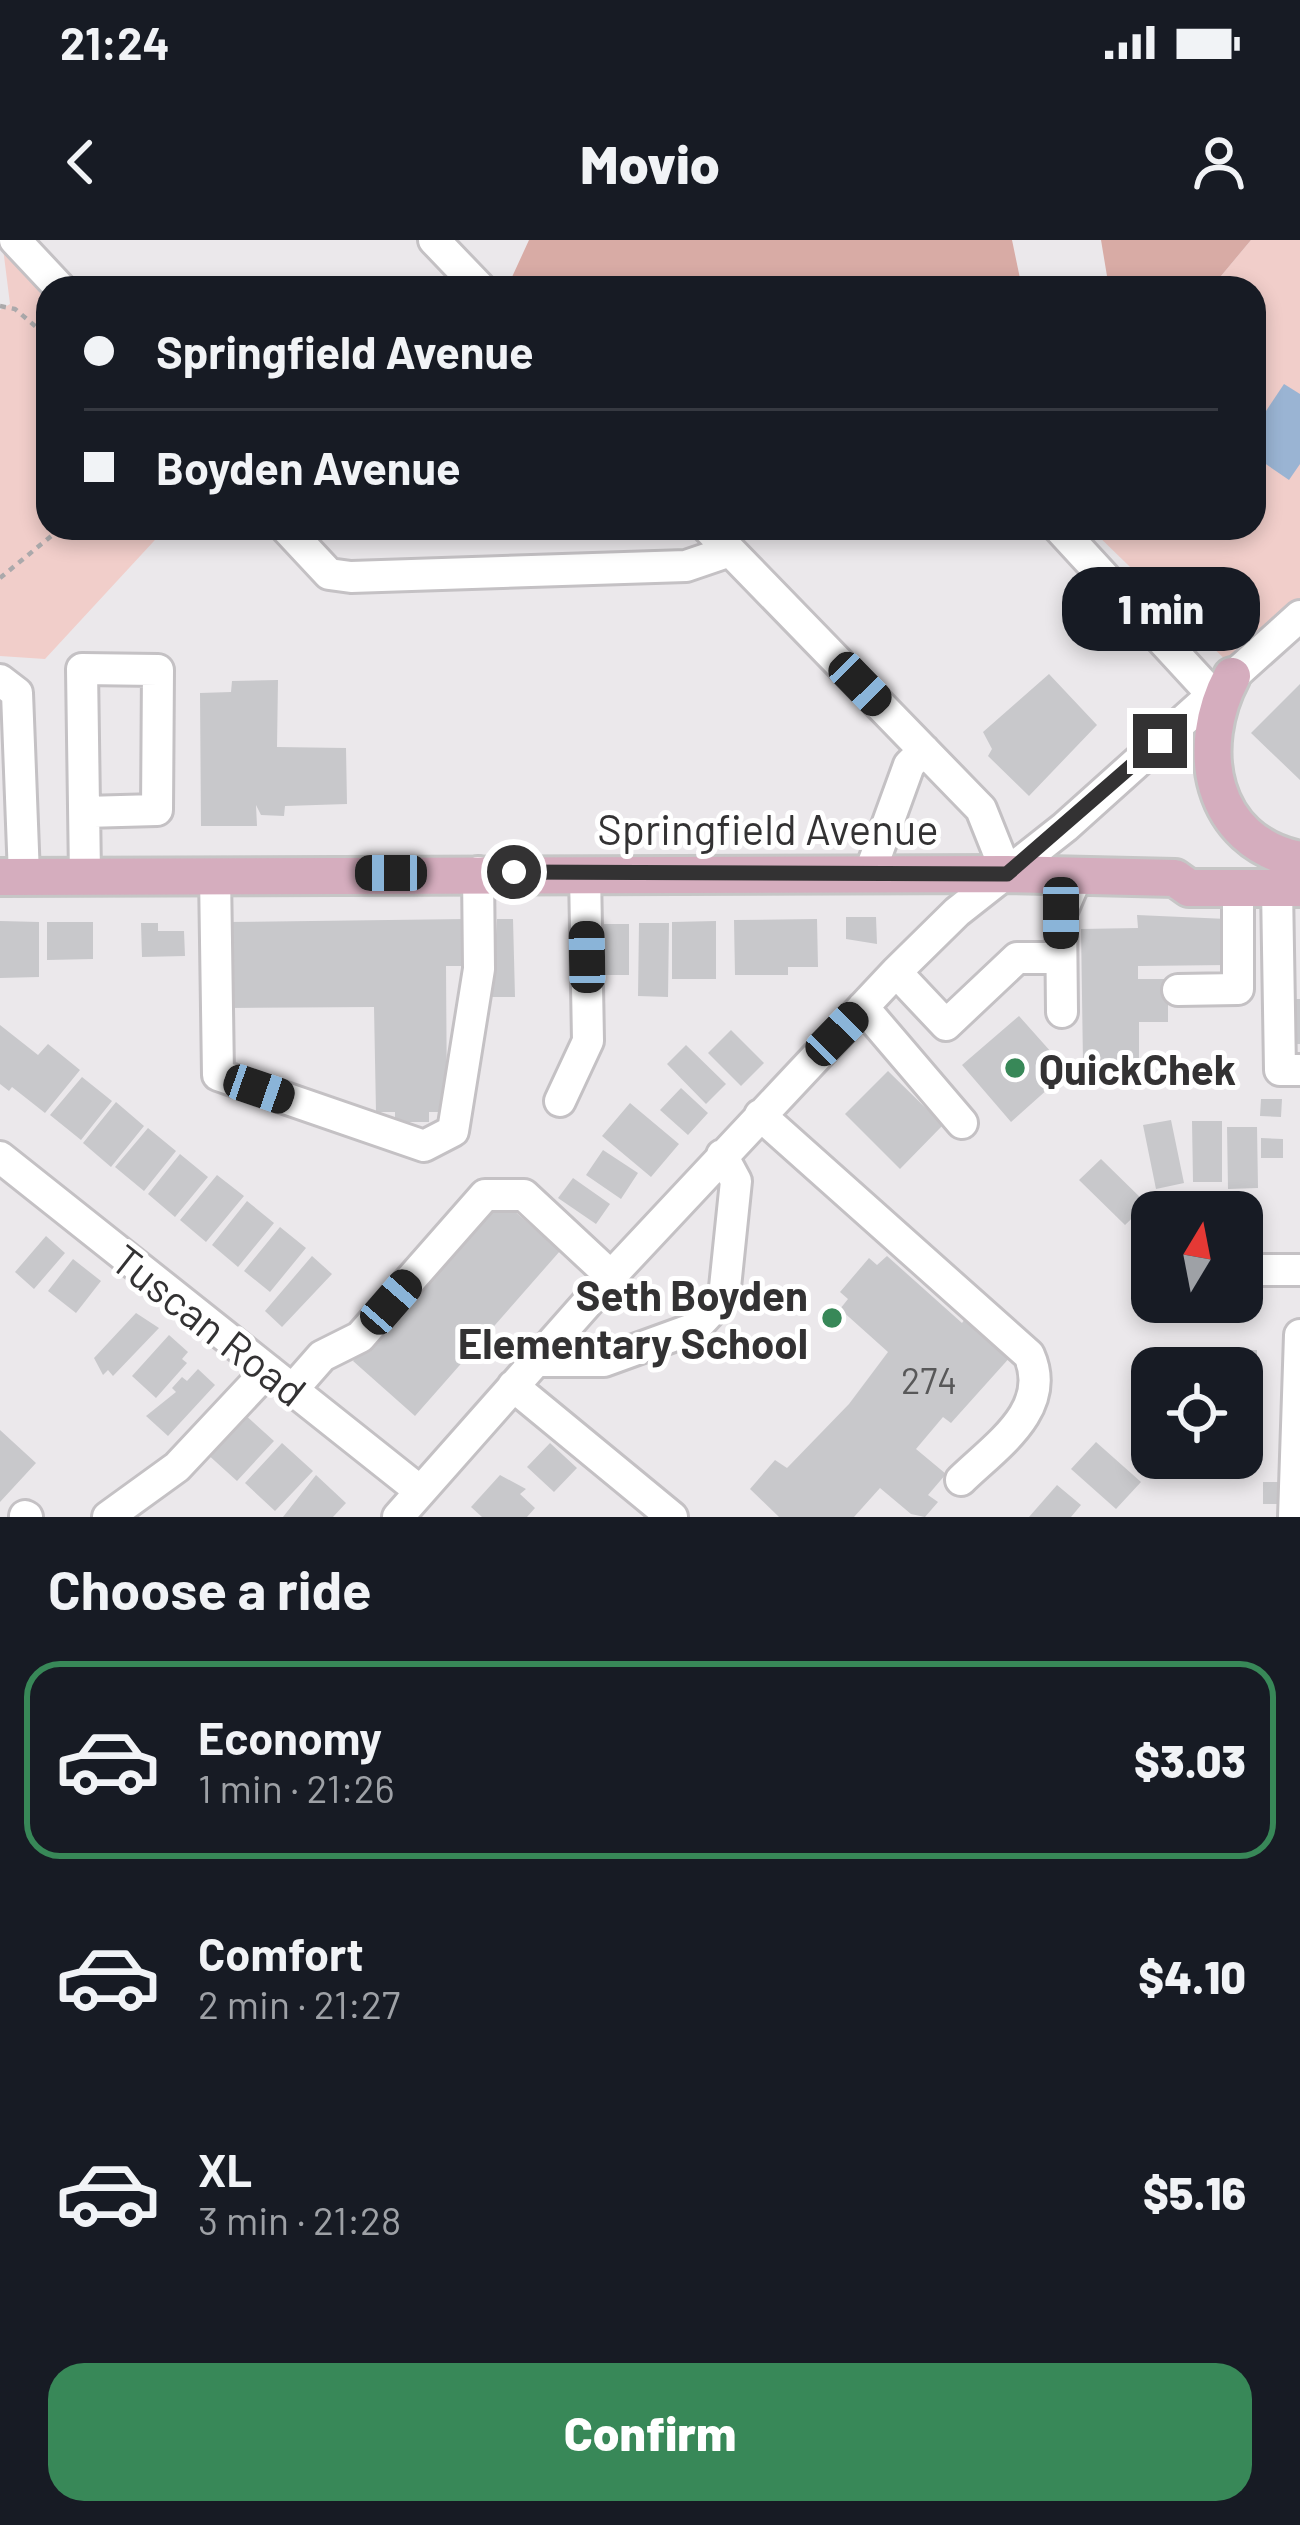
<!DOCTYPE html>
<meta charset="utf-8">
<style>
:root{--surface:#171b24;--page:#20242c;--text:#f1f3f6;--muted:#9ea1a6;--line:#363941;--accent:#388858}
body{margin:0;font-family:Barlow,sans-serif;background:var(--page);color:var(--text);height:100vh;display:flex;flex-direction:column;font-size:45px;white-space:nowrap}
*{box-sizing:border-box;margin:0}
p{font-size:39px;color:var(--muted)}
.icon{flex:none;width:66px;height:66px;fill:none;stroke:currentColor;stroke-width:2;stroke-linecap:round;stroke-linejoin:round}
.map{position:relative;height:1277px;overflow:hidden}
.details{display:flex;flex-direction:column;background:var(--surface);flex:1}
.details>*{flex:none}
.top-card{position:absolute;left:36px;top:36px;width:1230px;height:264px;border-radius:36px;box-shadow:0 6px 18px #0003;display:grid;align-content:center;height:264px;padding:0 48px;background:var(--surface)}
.needle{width:78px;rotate:10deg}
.controls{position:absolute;left:1131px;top:951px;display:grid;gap:24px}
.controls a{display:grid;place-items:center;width:132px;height:132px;border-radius:24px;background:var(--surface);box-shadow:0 6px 18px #0003;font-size:60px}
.end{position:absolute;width:54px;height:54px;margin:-27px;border:15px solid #333233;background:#fff;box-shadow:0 0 0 6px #fff}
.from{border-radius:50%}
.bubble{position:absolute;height:84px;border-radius:36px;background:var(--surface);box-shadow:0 6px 18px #0003;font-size:39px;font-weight:800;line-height:84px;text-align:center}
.car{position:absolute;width:36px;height:72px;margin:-36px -18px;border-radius:15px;box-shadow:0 0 9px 3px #0007;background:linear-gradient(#222 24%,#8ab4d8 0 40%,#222 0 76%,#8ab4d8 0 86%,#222 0)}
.top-card b{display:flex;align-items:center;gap:42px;height:114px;font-size:45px}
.top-card b+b{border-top:3px solid var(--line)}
.top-card i{width:30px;height:30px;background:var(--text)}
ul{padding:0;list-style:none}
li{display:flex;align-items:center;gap:36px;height:198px;margin:0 24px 18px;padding:0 24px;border:6px solid transparent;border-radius:36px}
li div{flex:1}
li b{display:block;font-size:45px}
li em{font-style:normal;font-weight:800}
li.selected{border-color:var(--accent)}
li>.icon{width:108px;height:108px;stroke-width:1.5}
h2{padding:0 48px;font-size:54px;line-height:144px}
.cta{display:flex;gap:24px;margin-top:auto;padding:24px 48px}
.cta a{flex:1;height:138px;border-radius:36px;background:var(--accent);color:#fff;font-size:48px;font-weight:800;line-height:138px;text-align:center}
.status{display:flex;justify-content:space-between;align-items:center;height:84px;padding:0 60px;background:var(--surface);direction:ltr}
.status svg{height:33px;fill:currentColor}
header{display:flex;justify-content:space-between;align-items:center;height:156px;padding:0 48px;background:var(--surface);font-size:54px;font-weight:800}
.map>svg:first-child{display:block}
.green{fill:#f1ceca}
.forest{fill:#d8aba5}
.water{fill:#9ab4d3}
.building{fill:#c8c8cb}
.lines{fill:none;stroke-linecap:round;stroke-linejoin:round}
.minor-casing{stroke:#c4c1c4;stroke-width:36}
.major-casing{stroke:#c6c6c6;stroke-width:42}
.path{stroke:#aba9ab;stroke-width:4.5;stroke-dasharray:6 6;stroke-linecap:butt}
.minor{stroke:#fff;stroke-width:30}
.major{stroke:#d5adbe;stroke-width:36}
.route{stroke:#333233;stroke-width:15}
.poi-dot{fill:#388858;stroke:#fff;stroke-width:4.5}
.labels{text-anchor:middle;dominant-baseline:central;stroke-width:10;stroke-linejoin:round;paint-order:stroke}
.number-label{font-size:36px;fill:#585859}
.street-label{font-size:42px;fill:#333233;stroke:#fff}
.poi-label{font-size:42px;font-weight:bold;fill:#333233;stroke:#fff;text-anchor:start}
</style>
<div class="status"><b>21:24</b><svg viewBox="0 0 49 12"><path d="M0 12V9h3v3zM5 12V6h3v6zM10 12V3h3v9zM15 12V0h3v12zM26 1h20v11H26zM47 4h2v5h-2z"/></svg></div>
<header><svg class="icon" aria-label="back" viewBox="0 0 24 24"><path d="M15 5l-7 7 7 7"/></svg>Movio<svg class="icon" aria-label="person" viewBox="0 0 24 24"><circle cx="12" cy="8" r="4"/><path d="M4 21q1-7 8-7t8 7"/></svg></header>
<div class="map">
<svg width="1300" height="1277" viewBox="0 0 1300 1277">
<rect width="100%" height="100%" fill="#ebe8eb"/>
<path class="green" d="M2 0 48 48V288H166L45 419 0 416V70L10 64Z
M1251 0H1300V376L1238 432 1090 288H1254V48H1211Z"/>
<path class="forest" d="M529 0H1012L1022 48H507Z
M1101 0H1251L1211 48H1109Z"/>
<path class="water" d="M1284 144 1300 154V224L1289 240 1254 216V189Z"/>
<path class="building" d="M1049 434 1097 485 1029 556 988 516 992 509 983 492Z
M278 440 277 507 346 508 347 564 285 566 284 576 261 575 256 565 257 586H201L200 453 231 452 232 441Z
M1300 444V540L1251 493Z
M1137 675 1227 679V725L1138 726V739H1168V782H1139V823H1083L1081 689 1138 688Z
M846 677H876L877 704 846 699Z
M466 679 467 726H446L447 872H429V882H395V872H376L374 767 228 768 227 682Z
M497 679H513L515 757H492Z
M817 679 818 727H788V735H735L734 680Z
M0 681 39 682V737L0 738Z
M716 681V739H672V682Z
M47 682H93V719L47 720Z
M141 683H158V691H184L185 716 142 717Z
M639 683H669L668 757 638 756Z
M597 684H629V735H597Z
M1289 759H1300V804H1289Z
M1019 776 1068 831 1011 882 962 825Z
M0 785 38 815 48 804 80 830 45 873 12 847 9 851 0 844Z
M731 790 764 823 741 846 708 813Z
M686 805 726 844 706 864 667 824Z
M888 831 943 885 900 929 845 874Z
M82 837 112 861 81 900 50 875Z
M681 848 708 873 688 895 660 870Z
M1261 859H1282L1281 877 1260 876Z
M116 862 144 886 111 927 83 903Z
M630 863 679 904 651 937 602 896Z
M1171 880 1184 943 1156 949 1143 885Z
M1192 881H1222V942H1193Z
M1227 887H1257L1258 948 1228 949Z
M148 888 176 911 144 951 115 927Z
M1261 898 1283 899V918H1261Z
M603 910 638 933 621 959 586 935Z
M180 914 208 937 175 977 148 954Z
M1101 919 1147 964 1125 985 1079 940Z
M217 935 244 956 206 1002 180 980Z
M573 938 610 964 596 984 558 958Z
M497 956 560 1011 415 1176 353 1121Z
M247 961 274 983 238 1027 212 1005Z
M280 987 306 1008 270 1052 244 1031Z
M46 996 65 1013 34 1049 15 1032Z
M312 1016 332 1034 282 1087 265 1071Z
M887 1016 962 1083 968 1075 1012 1115 951 1183 943 1177 916 1209 946 1234 928 1255 938 1262 925 1277 911 1274 880 1248 854 1277H779L750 1249 775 1220 787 1228 849 1164 888 1112 840 1069 848 1059 840 1052 869 1018 877 1025Z
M73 1019 101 1041 76 1073 48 1051Z
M136 1073 159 1088 113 1136 108 1130 103 1135 94 1118Z
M169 1095 188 1112 182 1119 187 1123 156 1158 132 1136Z
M1223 1110H1257V1174H1242V1128H1223Z
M1180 1115H1215V1128H1180Z
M198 1129 215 1145 168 1196 146 1176 176 1152 172 1148 182 1137 187 1141Z
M242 1172 274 1201 237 1241 205 1212Z
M0 1190 36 1223 0 1262Z
M1096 1202 1141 1242 1116 1269 1071 1229Z
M282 1203 313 1231 275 1271 245 1243Z
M550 1203 577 1228 554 1252 527 1227Z
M316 1235 346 1263 333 1277H283Z
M500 1235 526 1249 520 1254 535 1268 527 1277H482L471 1267Z
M1263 1242H1285V1264H1263Z
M1057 1245 1081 1265 1071 1277H1029Z"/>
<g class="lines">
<defs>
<path id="minor" d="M15 0 60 48
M434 0 480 48
M286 288 329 334 351 337 686 326 730 311
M708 288 981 569 1007 634
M1059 288 1211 453
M0 440 17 453 24 636
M85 572 157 570 158 430 82 429 85 635
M215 634 218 835 424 906 453 891 479 729 478 632
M869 635 909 525 924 510
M1277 648 1280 830H1300
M896 732 946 785 1017 718H1061
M1178 750 1238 749V648
M863 767 962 883
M1062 772 1061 673 1077 636
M560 861 588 801 585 633
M760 875 1029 1115C1053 1169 996 1206 961 1240
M0 917 420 1251
M1242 1030H1300
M537 1121H604L695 1088 724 1057 736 941 722 915
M513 1146 672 1277
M293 1149 322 1116 360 1097 485 955H524L611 1036
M25 1276 27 1277
M108 1277 177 1227 268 1130
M398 1277 611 1036 896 732 957 672 1065 587 1300 376
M1294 1277 1300 1095"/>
<path id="major" d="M1232 436C1194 507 1209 602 1300 620
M0 637 1007 634 1175 638 1189 648H1300"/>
</defs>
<use href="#minor" class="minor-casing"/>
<use href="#major" class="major-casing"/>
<path class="path" d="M0 66 15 69 48 97
M43 277 48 282
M0 338 61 288"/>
<use href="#minor" class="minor"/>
<use href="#major" class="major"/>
</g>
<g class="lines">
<path class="route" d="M514 632 1007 634 1160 501"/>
</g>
<g class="poi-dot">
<circle cx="1015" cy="828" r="12"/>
<circle cx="832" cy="1078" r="12"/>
</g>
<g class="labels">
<g class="number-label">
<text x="929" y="1139">274</text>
</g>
<g class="street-label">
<text x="768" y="588">Springfield Avenue</text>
<text transform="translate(210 1084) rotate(38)">Tuscan Road</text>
</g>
<g class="poi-label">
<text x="1039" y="828">QuickChek</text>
<text x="808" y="1054" text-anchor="end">Seth Boyden<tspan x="808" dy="48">Elementary School</tspan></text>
</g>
</g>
</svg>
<div class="controls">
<a><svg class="needle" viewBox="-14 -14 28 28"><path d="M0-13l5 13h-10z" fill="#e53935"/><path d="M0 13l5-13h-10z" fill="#9ea1a6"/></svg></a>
<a><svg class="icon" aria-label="locate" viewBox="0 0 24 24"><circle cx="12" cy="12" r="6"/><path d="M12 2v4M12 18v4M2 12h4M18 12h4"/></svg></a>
</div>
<i class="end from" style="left:514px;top:632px"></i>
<i class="end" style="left:1160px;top:501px"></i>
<div class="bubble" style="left:1062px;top:327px;width:198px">1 min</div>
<i class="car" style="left:860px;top:444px;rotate:136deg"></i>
<i class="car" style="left:391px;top:633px;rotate:270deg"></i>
<i class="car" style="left:1061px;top:673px;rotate:180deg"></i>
<i class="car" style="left:587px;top:717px;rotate:359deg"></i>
<i class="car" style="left:837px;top:794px;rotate:44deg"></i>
<i class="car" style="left:259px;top:849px;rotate:109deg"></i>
<i class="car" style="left:391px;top:1062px;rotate:41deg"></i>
<div class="top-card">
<b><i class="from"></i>Springfield Avenue</b>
<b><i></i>Boyden Avenue</b>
</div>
</div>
<section class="details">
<h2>Choose a ride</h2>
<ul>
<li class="selected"><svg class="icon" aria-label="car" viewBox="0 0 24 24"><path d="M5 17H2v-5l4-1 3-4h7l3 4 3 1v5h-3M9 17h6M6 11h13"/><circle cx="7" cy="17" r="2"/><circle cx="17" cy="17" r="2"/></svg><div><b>Economy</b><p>1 min · 21:26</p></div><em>$3.03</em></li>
<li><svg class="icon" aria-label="car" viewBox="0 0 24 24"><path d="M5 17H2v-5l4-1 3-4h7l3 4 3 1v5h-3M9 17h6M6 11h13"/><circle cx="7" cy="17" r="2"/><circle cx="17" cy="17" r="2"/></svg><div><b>Comfort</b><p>2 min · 21:27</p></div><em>$4.10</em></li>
<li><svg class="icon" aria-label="car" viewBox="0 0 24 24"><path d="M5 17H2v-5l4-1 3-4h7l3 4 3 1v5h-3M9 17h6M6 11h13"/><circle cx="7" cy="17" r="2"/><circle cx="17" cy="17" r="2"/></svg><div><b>XL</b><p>3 min · 21:28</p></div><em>$5.16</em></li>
</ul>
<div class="cta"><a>Confirm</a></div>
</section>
